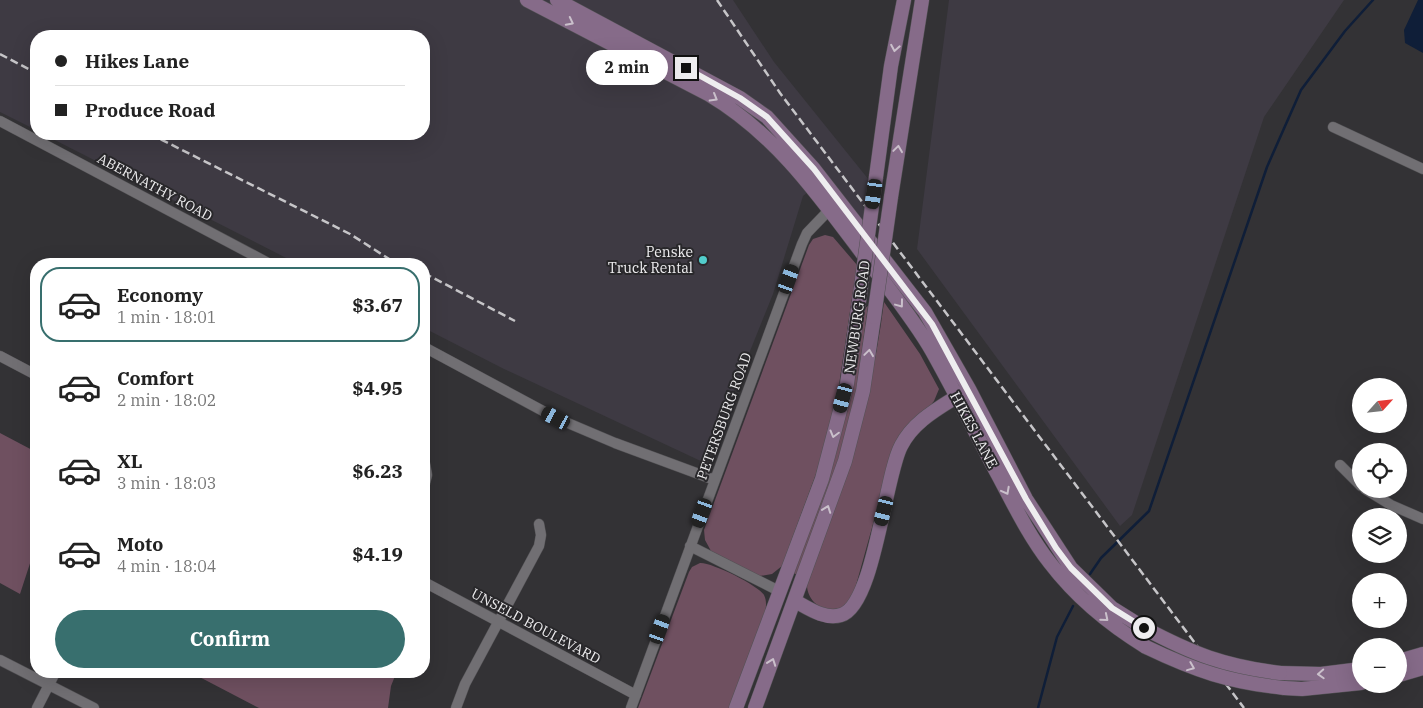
<!DOCTYPE html>
<meta charset="utf-8">
<style>
:root{--surface:#fff;--page:#f6f6f6;--text:#222;--muted:#767676;--line:#e0e0e0;--accent:#386f6e}
body{margin:0;font-family:"IBM Plex Serif",serif;background:var(--page);color:var(--text);height:100vh;display:flex;flex-direction:column;font-size:19px;white-space:nowrap}
*{box-sizing:border-box;margin:0}
p{font-size:16px;color:var(--muted)}
.icon{flex:none;width:28px;height:28px;fill:none;stroke:currentColor;stroke-width:2;stroke-linecap:round;stroke-linejoin:round}
.map{position:relative;flex:1;overflow:hidden}
.drawer{position:absolute;left:30px;top:258px;width:400px;height:420px;display:flex;flex-direction:column;background:var(--surface);border-radius:20px;box-shadow:0 5px 20px #0002}
.drawer>*{flex:none}
.top-card{position:absolute;left:30px;top:30px;width:400px;height:110px;border-radius:20px;box-shadow:0 5px 20px #0002;display:grid;align-content:center;height:110px;padding:0 25px;background:var(--surface)}
.needle{width:32px;rotate:63deg}
.buttons{position:absolute;left:1352px;top:378px;display:grid;gap:10px}
.buttons a{display:grid;place-items:center;width:55px;height:55px;border-radius:50%;background:var(--surface);box-shadow:0 5px 20px #0002;font-size:25px}
.end{position:absolute;width:22px;height:22px;margin:-11px;border:6px solid #eeedef;background:#111;box-shadow:0 0 0 2px #111}
.from{border-radius:50%}
.bubble{position:absolute;height:35px;border-radius:18px;background:var(--surface);box-shadow:0 5px 20px #0002;font-size:16px;font-weight:700;line-height:35px;text-align:center}
.car{position:absolute;width:15px;height:30px;margin:-15px -8px;border-radius:6px;box-shadow:0 0 4px 1px #0007;background:linear-gradient(#222 24%,#8ab4d8 0 40%,#222 0 76%,#8ab4d8 0 86%,#222 0)}
.top-card b{display:flex;align-items:center;gap:18px;height:48px;font-size:19px}
.top-card b+b{border-top:1px solid var(--line)}
.top-card i{width:12px;height:12px;background:var(--text)}
ul{padding:9px 0 0;list-style:none}
li{display:flex;align-items:center;gap:15px;height:75px;margin:0 10px 8px;padding:0 15px;border:2px solid transparent;border-radius:20px}
li div{flex:1}
li b{display:block;font-size:19px}
li em{font-style:normal;font-weight:700}
li.current{border-color:var(--accent)}
li>.icon{width:45px;height:45px;stroke-width:1.5}
.primary-button{display:flex;gap:10px;margin-top:auto;padding:10px 25px}
.primary-button a{flex:1;height:58px;border-radius:30px;background:var(--accent);color:#fff;font-size:20px;font-weight:700;line-height:58px;text-align:center}
.map>svg:first-child{display:block}
.built{fill:#3e3a43}
.green{fill:#6f5060}
.water{fill:#0f1e38}
.lines{fill:none;stroke-linecap:round;stroke-linejoin:round}
.stream{stroke:#0f1e38;stroke-width:2.5}
.street-casing{stroke:#525154;stroke-width:11}
.secondary-casing{stroke:#525154;stroke-width:15}
.street{stroke:#716f73;stroke-width:10}
.secondary{stroke:#866b89;stroke-width:14}
.rail{stroke:#c6c5c8;stroke-width:2.5;stroke-dasharray:8 4;stroke-linecap:butt}
.secondary-bridge-casing{stroke:#525154;stroke-width:15;stroke-linecap:butt}
.secondary-bridge{stroke:#866b89;stroke-width:14}
.oneway{stroke:#cac0cb}
.route{stroke:#eeedef;stroke-width:6}
.poi-dot{fill:#52cdcc;stroke:#29282b;stroke-width:2}
.labels{text-anchor:middle;dominant-baseline:central;stroke-width:4;stroke-linejoin:round;paint-order:stroke}
.street-label{font-size:14px;fill:#eeedef;stroke:#29282b}
.poi-label{font-size:14px;fill:#eeedef;stroke:#29282b;text-anchor:end}
</style>
<div class="map">
<svg width="1423" height="708" viewBox="0 0 1423 708">
<rect width="100%" height="100%" fill="#333235"/>
<path class="built" d="M0 0H733L774 62 869 180 863 222 828 176 803 196 773 294 705 463 504 369 424 328V264H298L43 134H424V36H36V130L0 112Z
M949 0H1344L1264 117 1132 515 1120 526 917 249Z"/>
<path class="green" d="M825 235 833 237 857 265 836 405 816 474 782 566 772 574 760 576 754 574 711 551 705 540 704 530 809 245 813 239Z
M884 302 920 354 939 389 934 401 893 452 853 596C850 599 846 604 842 607 826 616 807 602 807 585 807 564 831 514 839 491 860 430 876 367 884 302Z
M868 306 854 407 835 472 798 575 791 572 864 309Z
M0 433 36 452V545L20 594 0 583Z
M700 563C711 562 758 585 764 595 767 601 766 607 765 614L731 708H638L689 572 692 567Z
M188 671H397L391 686 388 708H259Z"/>
<path class="water" d="M1418 0H1423V53L1405 43 1404 30Z"/>
<g class="lines">
<path class="stream" d="M1090 574 1101 558 1149 511 1267 167 1301 90 1345 31 1373 0
M1038 708 1057 637 1073 606"/>
<defs>
<path id="street" d="M0 121 270 264
M1333 127 1423 169
M424 347 556 418 615 443 715 480
M0 356 36 375
M1340 465 1361 486
M424 487 427 475 425 464
M1365 489 1391 505 1423 519
M690 546 779 591
M424 582 636 695
M0 660 94 708
M37 708 56 671
M456 708 465 684 539 546 541 535 539 524
M631 708 802 244 807 233 833 206"/>
<path id="secondary" d="M527 0 708 94C779 136 822 200 871 265 892 293 915 321 932 351 955 392 976 434 998 475 1014 505 1029 536 1050 563 1076 597 1110 625 1146 647
M557 0 740 98 767 117 814 169 925 312 969 389 1026 499 1071 568 1112 608 1144 628
M876 177 891 66 904 0
M891 197 922 0
M795 601C808 608 825 620 841 615 874 606 885 476 901 446 914 420 941 407 964 392
M1399 661 1423 654
M1280 673 1321 674 1361 669
M1399 675 1423 668
M1284 688 1302 689 1361 683
M736 708 822 479 847 384 859 301
M755 708 845 461 863 391 874 317"/>
</defs>
<use href="#street" class="street-casing"/>
<use href="#secondary" class="secondary-casing"/>
<use href="#street" class="street"/>
<use href="#secondary" class="secondary"/>
<path class="rail" d="M717 0 780 93 1244 708
M0 54 36 73
M150 134 350 234 397 264
M424 273 515 321"/>
<defs>
<path id="secondary-bridge" d="M859 301 876 177
M874 317 891 197
M1144 628C1193 654 1224 666 1280 673
M1146 647C1196 671 1229 682 1284 688"/>
</defs>
<use href="#secondary-bridge" class="secondary-bridge-casing"/>
<use href="#secondary-bridge" class="secondary-bridge"/>
</g>
<defs><path id="oneway-chevron" d="M-2-3.5L2.5 0L-2 3.5" fill="none" stroke-width="1.6" stroke-linecap="round" stroke-linejoin="round" transform="scale(1.25)"/></defs>
<g class="oneway">
<use href="#oneway-chevron" transform="translate(570 22) rotate(27)"/>
<use href="#oneway-chevron" transform="translate(895 48) rotate(100)"/>
<use href="#oneway-chevron" transform="translate(714 98) rotate(30)"/>
<use href="#oneway-chevron" transform="translate(898 149) rotate(-82)"/>
<use href="#oneway-chevron" transform="translate(900 304) rotate(53)"/>
<use href="#oneway-chevron" transform="translate(869 353) rotate(-82)"/>
<use href="#oneway-chevron" transform="translate(834 434) rotate(105)"/>
<use href="#oneway-chevron" transform="translate(1006 491) rotate(62)"/>
<use href="#oneway-chevron" transform="translate(827 509) rotate(-70)"/>
<use href="#oneway-chevron" transform="translate(1105 618) rotate(40)"/>
<use href="#oneway-chevron" transform="translate(772 662) rotate(-70)"/>
<use href="#oneway-chevron" transform="translate(1191 667) rotate(22)"/>
<use href="#oneway-chevron" transform="translate(1321 674) rotate(177)"/>
</g>
<g class="lines">
<path class="route" d="M686 68 740 98 767 117 814 169 932 324 1026 499 1056 548 1071 568 1112 608 1144 628"/>
</g>
<circle class="poi-dot" cx="703" cy="260" r="5"/>
<g class="labels">
<g class="street-label">
<text transform="translate(155 187) rotate(28)">ABERNATHY ROAD</text>
<text transform="translate(857 317) rotate(-82)">NEWBURG ROAD</text>
<text transform="translate(724 416) rotate(-70)">PETERSBURG ROAD</text>
<text transform="translate(974 430) rotate(62)">HIKES LANE</text>
<text transform="translate(536 626) rotate(28)">UNSELD BOULEVARD</text>
</g>
<g class="poi-label">
<text x="693" y="252">Penske<tspan x="693" dy="16">Truck Rental</tspan></text>
</g>
</g>
</svg>
<div class="buttons">
<a><svg class="needle" viewBox="-14 -14 28 28"><path d="M0-13l5 13h-10z" fill="#e53935"/><path d="M0 13l5-13h-10z" fill="#767676"/></svg></a>
<a><svg class="icon" aria-label="locate" viewBox="0 0 24 24"><circle cx="12" cy="12" r="6"/><path d="M12 2v4M12 18v4M2 12h4M18 12h4"/></svg></a>
<a><svg class="icon" aria-label="layers" viewBox="0 0 24 24"><path d="M12 4l9 5-9 5-9-5zM3 14l9 5 9-5"/></svg></a>
<a>+</a>
<a>−</a>
</div>
<i class="end from" style="left:1144px;top:628px"></i>
<i class="end" style="left:686px;top:68px"></i>
<div class="bubble" style="left:586px;top:50px;width:82px">2 min</div>
<i class="car" style="left:874px;top:194px;rotate:188deg"></i>
<i class="car" style="left:789px;top:279px;rotate:20deg"></i>
<i class="car" style="left:843px;top:398px;rotate:195deg"></i>
<i class="car" style="left:556px;top:418px;rotate:298deg"></i>
<i class="car" style="left:884px;top:511px;rotate:194deg"></i>
<i class="car" style="left:702px;top:513px;rotate:200deg"></i>
<i class="car" style="left:660px;top:629px;rotate:20deg"></i>
<div class="top-card">
<b><i class="from"></i>Hikes Lane</b>
<b><i></i>Produce Road</b>
</div>
<section class="drawer">
<ul>
<li class="current"><svg class="icon" aria-label="car" viewBox="0 0 24 24"><path d="M5 17H2v-5l4-1 3-4h7l3 4 3 1v5h-3M9 17h6M6 11h13"/><circle cx="7" cy="17" r="2"/><circle cx="17" cy="17" r="2"/></svg><div><b>Economy</b><p>1 min · 18:01</p></div><em>$3.67</em></li>
<li><svg class="icon" aria-label="car" viewBox="0 0 24 24"><path d="M5 17H2v-5l4-1 3-4h7l3 4 3 1v5h-3M9 17h6M6 11h13"/><circle cx="7" cy="17" r="2"/><circle cx="17" cy="17" r="2"/></svg><div><b>Comfort</b><p>2 min · 18:02</p></div><em>$4.95</em></li>
<li><svg class="icon" aria-label="car" viewBox="0 0 24 24"><path d="M5 17H2v-5l4-1 3-4h7l3 4 3 1v5h-3M9 17h6M6 11h13"/><circle cx="7" cy="17" r="2"/><circle cx="17" cy="17" r="2"/></svg><div><b>XL</b><p>3 min · 18:03</p></div><em>$6.23</em></li>
<li><svg class="icon" aria-label="car" viewBox="0 0 24 24"><path d="M5 17H2v-5l4-1 3-4h7l3 4 3 1v5h-3M9 17h6M6 11h13"/><circle cx="7" cy="17" r="2"/><circle cx="17" cy="17" r="2"/></svg><div><b>Moto</b><p>4 min · 18:04</p></div><em>$4.19</em></li>
</ul>
<div class="primary-button"><a>Confirm</a></div>
</section>
</div>
